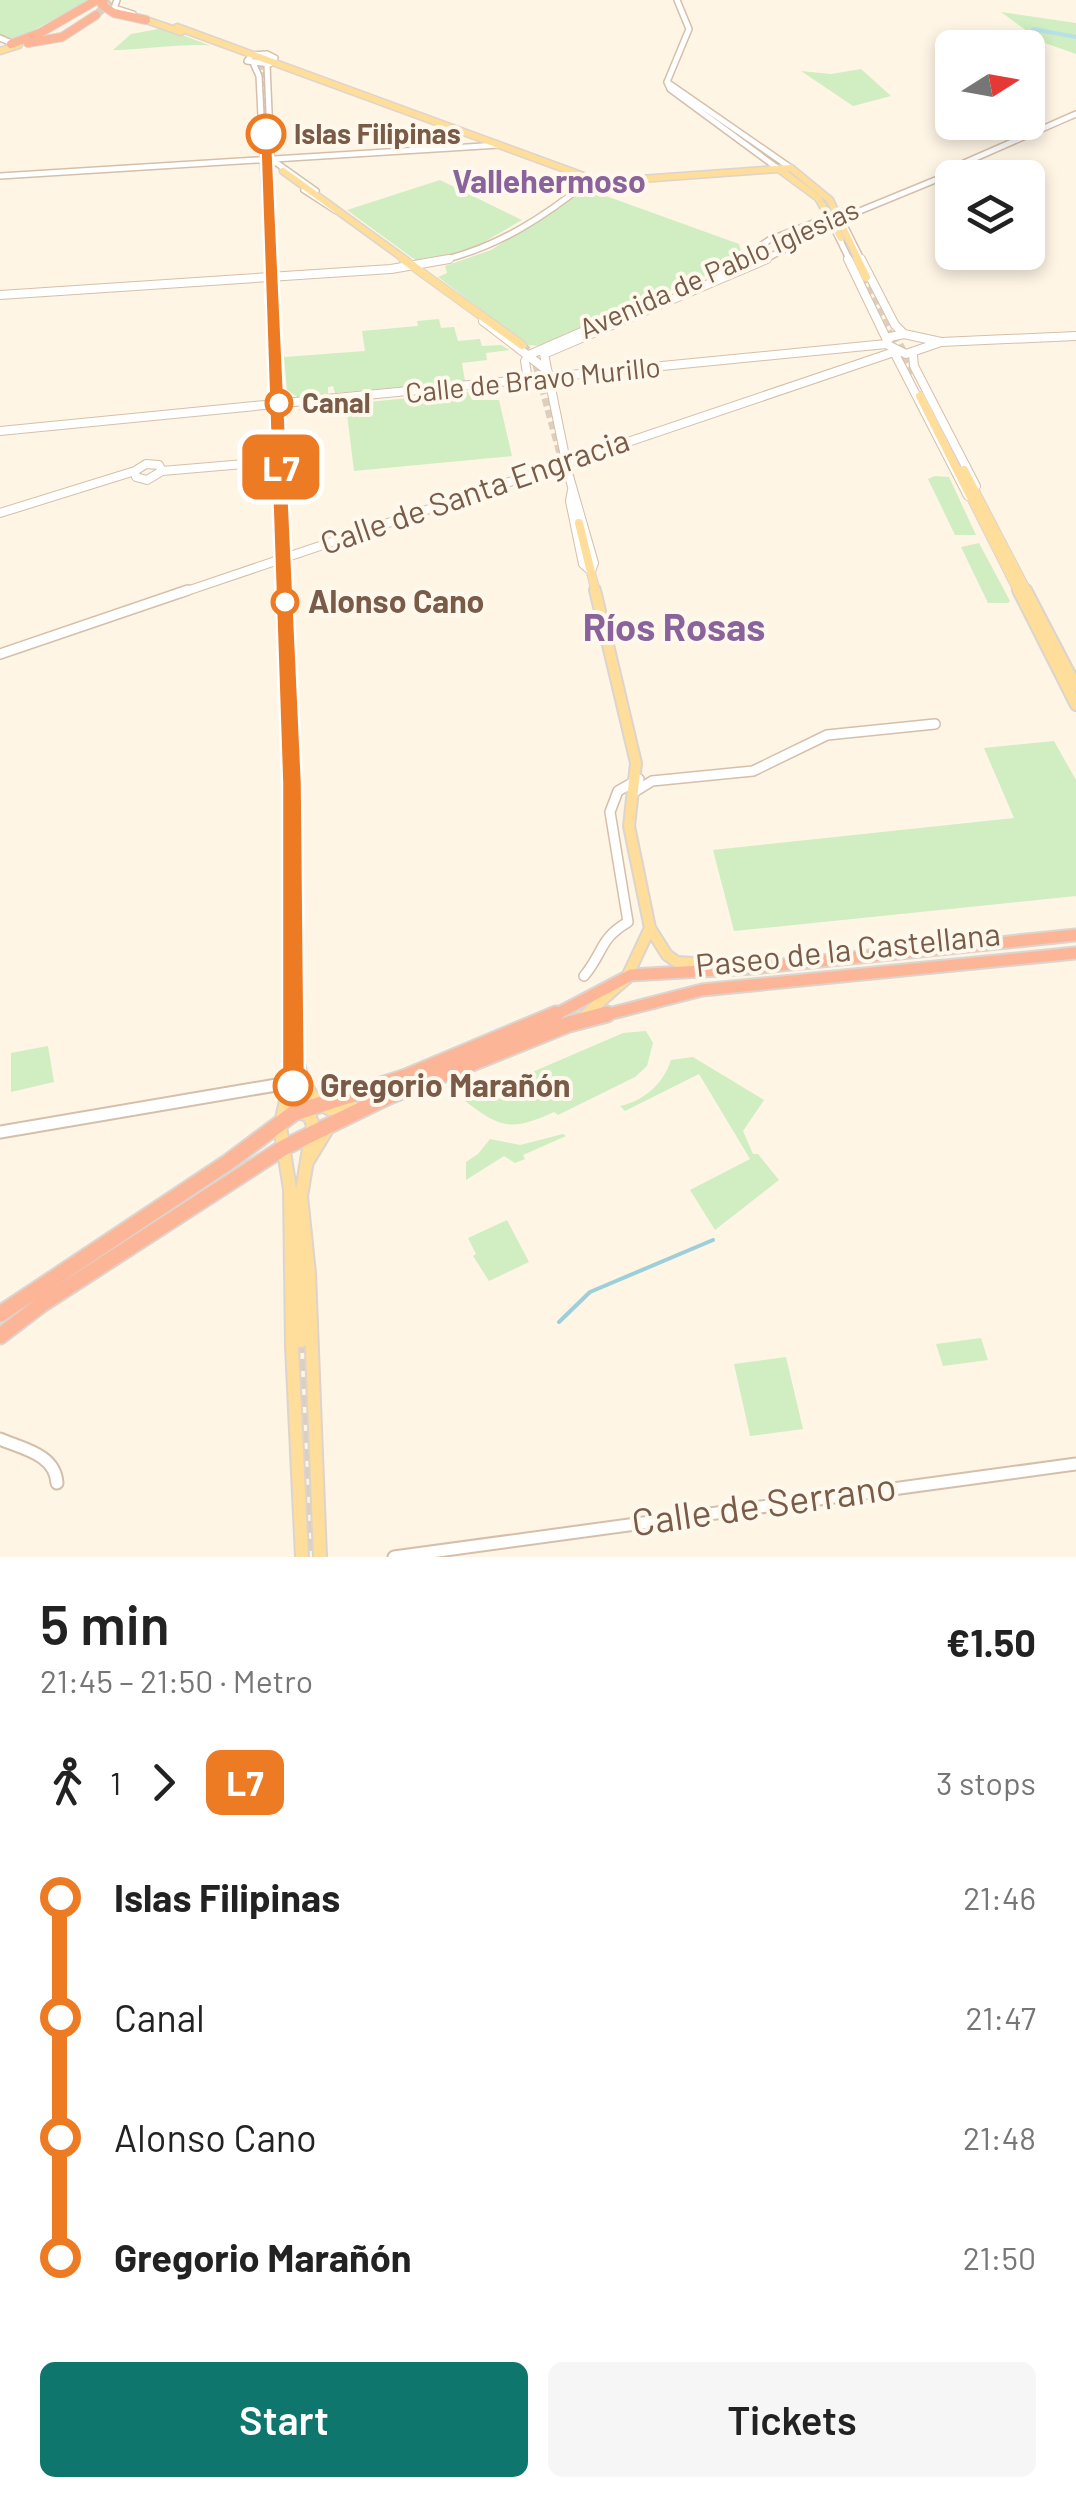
<!DOCTYPE html>
<html lang="en">
<head>
<meta charset="utf-8">
<style>
	body { margin:0; font-family:Barlow,sans-serif; background:#f6f6f6; color:#222; height:100vh; display:flex; flex-direction:column; font-size:38px; white-space:nowrap }
	* { box-sizing:border-box; margin:0 }
	p { font-size:32px; color:#767676 }
	.icon { flex:none; width:55px; height:55px; fill:none; stroke:currentColor; stroke-width:2; stroke-linecap:round; stroke-linejoin:round }
	.map { position:relative; height:1557px; overflow:hidden }
	.panel { display:flex; flex-direction:column; background:#fff; flex:1 }
	.panel>* { flex:none }
	.badge { padding:0 20px; border-radius:15px; font-size:35px; line-height:65px }
	.needle { width:65px; rotate:79deg }
	.tools { position:absolute; left:935px; top:30px; display:grid; gap:20px }
	.tools a { display:grid; place-items:center; width:110px; height:110px; border-radius:15px; background:#fff; box-shadow:0 5px 15px #0003; font-size:50px }
	.map>.badge { position:absolute; translate:-50% -50%; box-shadow:0 0 0 5px #fff }
	.legs { display:flex; align-items:center; gap:15px; height:110px; padding:0 40px; font-size:32px }
	.legs p { margin-inline-start:auto }
	.overview { display:flex; align-items:center; justify-content:space-between; height:170px; padding:0 40px }
	h1 { font-size:55px; font-weight:600; line-height:75px }
	.action { display:flex; gap:20px; margin-top:auto; padding:20px 40px }
	.action a { flex:1; height:115px; border-radius:15px; background:#0f766e; color:#fff; font-size:40px; font-weight:600; line-height:115px; text-align:center }
	.action a+a { background:#f6f6f6; color:#222 }
	ul { padding:0 40px; list-style:none }
	li { display:flex; align-items:center; gap:35px; height:120px; font-size:38px }
	li i { display:grid; place-items:center; width:15px; height:100%; margin:0 12px; background:currentColor }
	li i::after { content:''; width:25px; height:25px; margin:-12px; border:8px solid; border-radius:50%; background:#fff }
	li p { margin-inline-start:auto }
	li:first-child i { background:linear-gradient(#0000 50%,currentColor 0) }
	li:last-child i { background:linear-gradient(currentColor 50%,#0000 0) }
	.map>svg:first-child { display:block }
	.green { fill:#d1edc2 }
	.lines { fill:none; stroke-linecap:round; stroke-linejoin:round }
	.stream { stroke:#9dcfdb; stroke-width:4 }
	.canal { stroke:#b7e0e9; stroke-width:4 }
	.primary-tunnel-far2 { stroke:#ddcebe; stroke-width:6; stroke-dasharray:6 2.5; stroke-linecap:butt }
	.primary-tunnel-far1 { stroke:#ddcebe; stroke-width:8; stroke-dasharray:8 4; stroke-linecap:butt }
	.primary-tunnel { stroke:#ddcebe; stroke-width:12; stroke-dasharray:12 6; stroke-linecap:butt }
	.highway-tunnel { stroke:#ddcebe; stroke-width:8; stroke-dasharray:8 4; stroke-linecap:butt }
	.secondary-far3-casing { stroke:#d6bfaa; stroke-width:8 }
	.secondary-far2-casing { stroke:#d6bfaa; stroke-width:10 }
	.secondary-far1-casing { stroke:#d6bfaa; stroke-width:12 }
	.secondary-casing { stroke:#d6bfaa; stroke-width:15 }
	.primary-far3-casing { stroke:#dcd4cf; stroke-width:9 }
	.primary-far2-casing { stroke:#dcd4cf; stroke-width:10 }
	.primary-far1-casing { stroke:#dcd4cf; stroke-width:14 }
	.primary-casing { stroke:#dcd4cf; stroke-width:16 }
	.highway-far2-casing { stroke:#dcd4cf; stroke-width:10 }
	.highway-far1-casing { stroke:#dcd4cf; stroke-width:15 }
	.highway-casing { stroke:#dcd4cf; stroke-width:19 }
	.secondary-far3 { stroke:#fff; stroke-width:5 }
	.secondary-far2 { stroke:#fff; stroke-width:8 }
	.secondary-far1 { stroke:#fff; stroke-width:9 }
	.secondary { stroke:#fff; stroke-width:11 }
	.primary-far3 { stroke:#ffdd9a; stroke-width:6 }
	.primary-far2 { stroke:#ffdd9a; stroke-width:8 }
	.primary-far1 { stroke:#ffdd9a; stroke-width:10 }
	.primary { stroke:#ffdd9a; stroke-width:12 }
	.highway-far2 { stroke:#fcb597; stroke-width:8 }
	.highway-far1 { stroke:#fcb597; stroke-width:11 }
	.highway { stroke:#fcb597; stroke-width:15 }
	.line-1 { fill:#ed7b24; stroke:#fff; stroke-width:2.5 }
	.stop-1-dot { fill:#fff; stroke:#ed7b24; stroke-width:5 }
	.labels { text-anchor:middle; stroke-width:8; stroke-linejoin:round; paint-order:stroke }
	.far-stop-label { font-size:28px; font-weight:bold; fill:#795b48; stroke:#fff8ec; text-anchor:start }
	.far-street-label { font-size:28px; fill:#795b48; stroke:#fff8ec }
	.far-quarter-label { font-size:32px; font-weight:bold; fill:#8b639c; stroke:#fff8ec }
	.street-label { font-size:32px; fill:#795b48; stroke:#fff8ec }
	.stop-label { font-size:32px; font-weight:bold; fill:#795b48; stroke:#fff8ec; text-anchor:start }
	.quarter-label { font-size:38px; font-weight:bold; fill:#8b639c; stroke:#fff8ec }
	.near-street-label { font-size:38px; fill:#795b48; stroke:#fff8ec }
</style>
</head>
<body>
<div class="map">
<svg width="1076" height="1557" viewBox="0 0 1076 1557">
	<rect width="100%" height="100%" fill="#fef5e5"/>
	<!-- green -->
	<path class="green" d="M0 0H90L15 40 0 34Z
		M1001 12 1076 23V54L1042 42Z
		M164 28 211 46C199 42 135 50 113 50L131 34Z
		M861 69 891 96 853 106 801 71 831 74Z
		M440 180 522 220 465 253 418 262 347 210Z
		M595 192 739 244 742 255 721 269 539 346 528 345 438 277 447 273 445 266 491 250 574 197Z
		M439 319 441 328 454 327 458 341 480 339 482 346 501 345 510 350 486 353 487 360 462 363 465 381 335 393 333 386 328 387V394L297 397 287 390 284 357 365 351 362 331 418 326 417 321Z
		M469 392 472 400H499L512 456 354 471 347 414 351 410 304 415 298 409Z
		M935 476 949 477 976 535H955L928 479Z
		M979 543 1010 601 1008 603H988L961 547Z
		M1054 741 1076 780V896L734 931 713 850 1014 818 984 748Z
		M646 1031 653 1043 647 1066 635 1077 558 1115 554 1112C512 1131 501 1129 465 1101L623 1033Z
		M48 1046 54 1082 11 1092V1053Z
		M693 1057 764 1100 743 1131 753 1154H758L779 1180 715 1230 690 1190 750 1159 699 1074 625 1111 620 1106C643 1101 663 1085 671 1060Z
		M563 1134 566 1136 523 1155 525 1159 515 1163 504 1156 466 1180V1162L478 1154 490 1139 520 1145Z
		M507 1220 529 1262 489 1281 473 1256 476 1254 468 1238Z
		M981 1338 988 1360 943 1366 936 1344Z
		M786 1357 803 1429 750 1436 734 1364Z"/>
	<g class="lines">
		<!-- stream -->
		<path class="stream" d="M559 1322 590 1292 713 1240"/>
		<!-- canal -->
		<path class="canal" d="M1033 29 1076 37"/>
		<!-- primary-tunnel-far2 -->
		<path class="primary-tunnel-far2" d="M255 57C277 90 254 130 274 164"/>
		<!-- primary-tunnel-far1 -->
		<path class="primary-tunnel-far1" d="M861 277 894 343
			M894 334 916 377
			M522 345 534 356 562 459"/>
		<!-- primary-tunnel -->
		<path class="primary-tunnel" d="M301 1341 308 1557"/>
		<!-- highway-tunnel -->
		<path class="highway-tunnel" d="M96 15 112 0"/>
		<!-- secondary-far3 casing -->
		<g class="secondary-far3-casing">
			<path id="secondary-far3" d="M117 0 114 8 133 14
				M0 38 16 45
				M267 54 275 58 270 64 247 61 252 55Z
				M254 65 259 76 266 215
				M267 65 271 159 316 191
				M667 82 791 168
				M667 82 670 89 780 170
				M667 82 689 29 677 0
				M964 163 1076 114
				M0 176 499 145
				M304 190 335 210
				M843 223 862 261
				M833 226 850 261
				M439 261C497 248 546 216 591 179
				M739 261 769 240 852 208
				M762 261 845 217 950 174 967 162"/>
		</g>
		<!-- secondary-far2 casing -->
		<g class="secondary-far2-casing">
			<path id="secondary-far2" d="M848 259 887 340
				M861 259 895 325 904 334
				M720 274 742 259
				M0 295 391 269 449 259
				M483 321 544 368
				M904 334 941 342 906 354 886 344 890 337Z
				M941 342 1076 336
				M894 352 968 496
				M529 355 632 310
				M913 355 914 366 976 486
				M528 380 525 361 529 355
				M0 431 886 344
				M135 471 136 477 147 480 162 471
				M162 471 279 461
				M572 490 570 501 583 564 591 571
				M0 513 135 471 146 464 159 465 162 471
				M591 571 594 563 569 476 544 354 767 259
				M181 593 894 352"/>
		</g>
		<!-- secondary-far1 casing -->
		<g class="secondary-far1-casing">
			<path id="secondary-far1" d="M0 654 188 590
				M636 791 652 781 753 771 827 735 935 724
				M584 976C604 952 599 939 628 922L610 812 618 791 639 779"/>
		</g>
		<!-- secondary casing -->
		<g class="secondary-casing">
			<path id="secondary" d="M0 1132 288 1083
				M0 1439C23 1449 55 1454 57 1483
				M394 1557 1076 1464"/>
		</g>
		<!-- primary-far3 casing -->
		<g class="primary-far3-casing">
			<path id="primary-far3" d="M146 20 181 32
				M177 27 600 182 791 168 830 200 859 261
				M0 51 19 45
				M780 170 818 198 841 238
				M283 171 407 261
				M265 179 270 261"/>
		</g>
		<!-- primary-far2 casing -->
		<g class="primary-far2-casing">
			<path id="primary-far2" d="M269 259 283 593
				M403 259 522 345
				M857 259 866 277
				M920 396 1019 593
				M964 470 1028 593
				M579 523 596 593"/>
		</g>
		<!-- primary-far1 casing -->
		<g class="primary-far1-casing">
			<path id="primary-far1" d="M283 590 295 1017
				M595 590 636 763 629 826 650 928 667 955 677 962 727 965
				M1018 590 1076 705
				M1026 590 1076 686
				M584 1016 626 979 650 928"/>
		</g>
		<!-- primary casing -->
		<g class="primary-casing">
			<path id="primary" d="M295 1014C296 1048 293 1092 330 1109L353 1108
				M295 1062 280 1127 290 1189 292 1346 302 1557
				M301 1113 309 1115 313 1125 301 1196 309 1273 320 1557
				M307 1162 327 1129
				M295 1204 301 1341"/>
		</g>
		<!-- highway-far2 casing -->
		<g class="highway-far2-casing">
			<path id="highway-far2" d="M104 0 102 5 114 13 146 20
				M28 43 62 37 96 15
				M11 44 40 33 97 0"/>
		</g>
		<!-- highway-far1 casing -->
		<g class="highway-far1-casing">
			<path id="highway-far1" d="M551 1017 631 975 753 968 1076 935
				M597 1017 702 990 1076 953"/>
		</g>
		<!-- highway casing -->
		<g class="highway-casing">
			<path id="highway" d="M0 1314 227 1163 294 1113 406 1077 556 1014
				M0 1336 42 1304 283 1148 387 1097 569 1024 607 1014"/>
		</g>
		<!-- secondary-far3 -->
		<use href="#secondary-far3" class="secondary-far3"/>
		<!-- secondary-far2 -->
		<use href="#secondary-far2" class="secondary-far2"/>
		<!-- secondary-far1 -->
		<use href="#secondary-far1" class="secondary-far1"/>
		<!-- secondary -->
		<use href="#secondary" class="secondary"/>
		<!-- primary-far3 -->
		<use href="#primary-far3" class="primary-far3"/>
		<!-- primary-far2 -->
		<use href="#primary-far2" class="primary-far2"/>
		<!-- primary-far1 -->
		<use href="#primary-far1" class="primary-far1"/>
		<!-- primary -->
		<use href="#primary" class="primary"/>
		<!-- highway-far2 -->
		<use href="#highway-far2" class="highway-far2"/>
		<!-- highway-far1 -->
		<use href="#highway-far1" class="highway-far1"/>
		<!-- highway -->
		<use href="#highway" class="highway"/>
	</g>
	<!-- line-1 -->
	<path class="line-1" d="M266 130 272 134 302 783 305 1086 301 1093H285L282 1086V783L260 134Z"/>
	<!-- markers -->
	<g class="stop-1-dot">
		<circle cx="266" cy="134" r="18"/>
		<circle cx="279" cy="403" r="12"/>
		<circle cx="285" cy="602" r="12"/>
		<circle cx="293" cy="1086" r="18"/>
	</g>
	<g class="labels">
		<!-- far-stop labels -->
		<g class="far-stop-label">
			<text x="294" y="144">Islas Filipinas</text>
			<text x="302" y="413">Canal</text>
		</g>
		<!-- far-street labels -->
		<g class="far-street-label">
			<text transform="translate(719 269) rotate(-24)" y="10">Avenida de Pablo Iglesias</text>
			<text transform="translate(533 380) rotate(-6)" y="10">Calle de Bravo Murillo</text>
		</g>
		<!-- far-quarter labels -->
		<g class="far-quarter-label">
			<text x="549" y="193">Vallehermoso</text>
		</g>
		<!-- street labels -->
		<g class="street-label">
			<text transform="translate(475 492) rotate(-19)" y="11">Calle de Santa Engracia</text>
			<text transform="translate(848 950) rotate(-6)" y="11">Paseo de la Castellana</text>
		</g>
		<!-- stop labels -->
		<g class="stop-label">
			<text x="308" y="613">Alonso Cano</text>
			<text x="320" y="1097">Gregorio Marañón</text>
		</g>
		<!-- quarter labels -->
		<g class="quarter-label">
			<text x="674" y="641">Ríos Rosas</text>
		</g>
		<!-- near-street labels -->
		<g class="near-street-label">
			<text transform="translate(764 1505) rotate(-8)" y="13">Calle de Serrano</text>
		</g>
	</g>
</svg>
<div class="tools">
<a><svg class="needle" viewBox="-14 -14 28 28"><path d="M0-13l5 13h-10z" fill="#e53935"/><path d="M0 13l5-13h-10z" fill="#767676"/></svg></a>
<a><svg class="icon" aria-label="layers" viewBox="0 0 24 24"><path d="M12 4l9 5-9 5-9-5zM3 14l9 5 9-5"/></svg></a>
</div>
<b class="badge" style="left:281px;top:467px;background:#ed7b24;color:#fff">L7</b>
</div>
<section class="panel">
<div class="overview"><div><h1>5 min</h1><p>21:45 – 21:50 · Metro</p></div><b>€1.50</b></div>
<div class="legs"><svg class="icon" aria-label="walk" viewBox="0 0 24 24"><circle cx="13" cy="4" r="2"/><path d="M13 8l-2 6 4 7M11 14l-3 7M7 12l3-4h3l4 4"/></svg>1<svg class="icon" aria-label="forward" viewBox="0 0 24 24"><path d="M9 5l7 7-7 7"/></svg><b class="badge" style="background:#ed7b24;color:#fff">L7</b><p>3 stops</p></div>
<ul>
<li><i style="color:#ed7b24"></i><b>Islas Filipinas</b><p>21:46</p></li>
<li><i style="color:#ed7b24"></i><span>Canal</span><p>21:47</p></li>
<li><i style="color:#ed7b24"></i><span>Alonso Cano</span><p>21:48</p></li>
<li><i style="color:#ed7b24"></i><b>Gregorio Marañón</b><p>21:50</p></li>
</ul>
<div class="action"><a>Start</a><a>Tickets</a></div>
</section>
</body>
</html>
